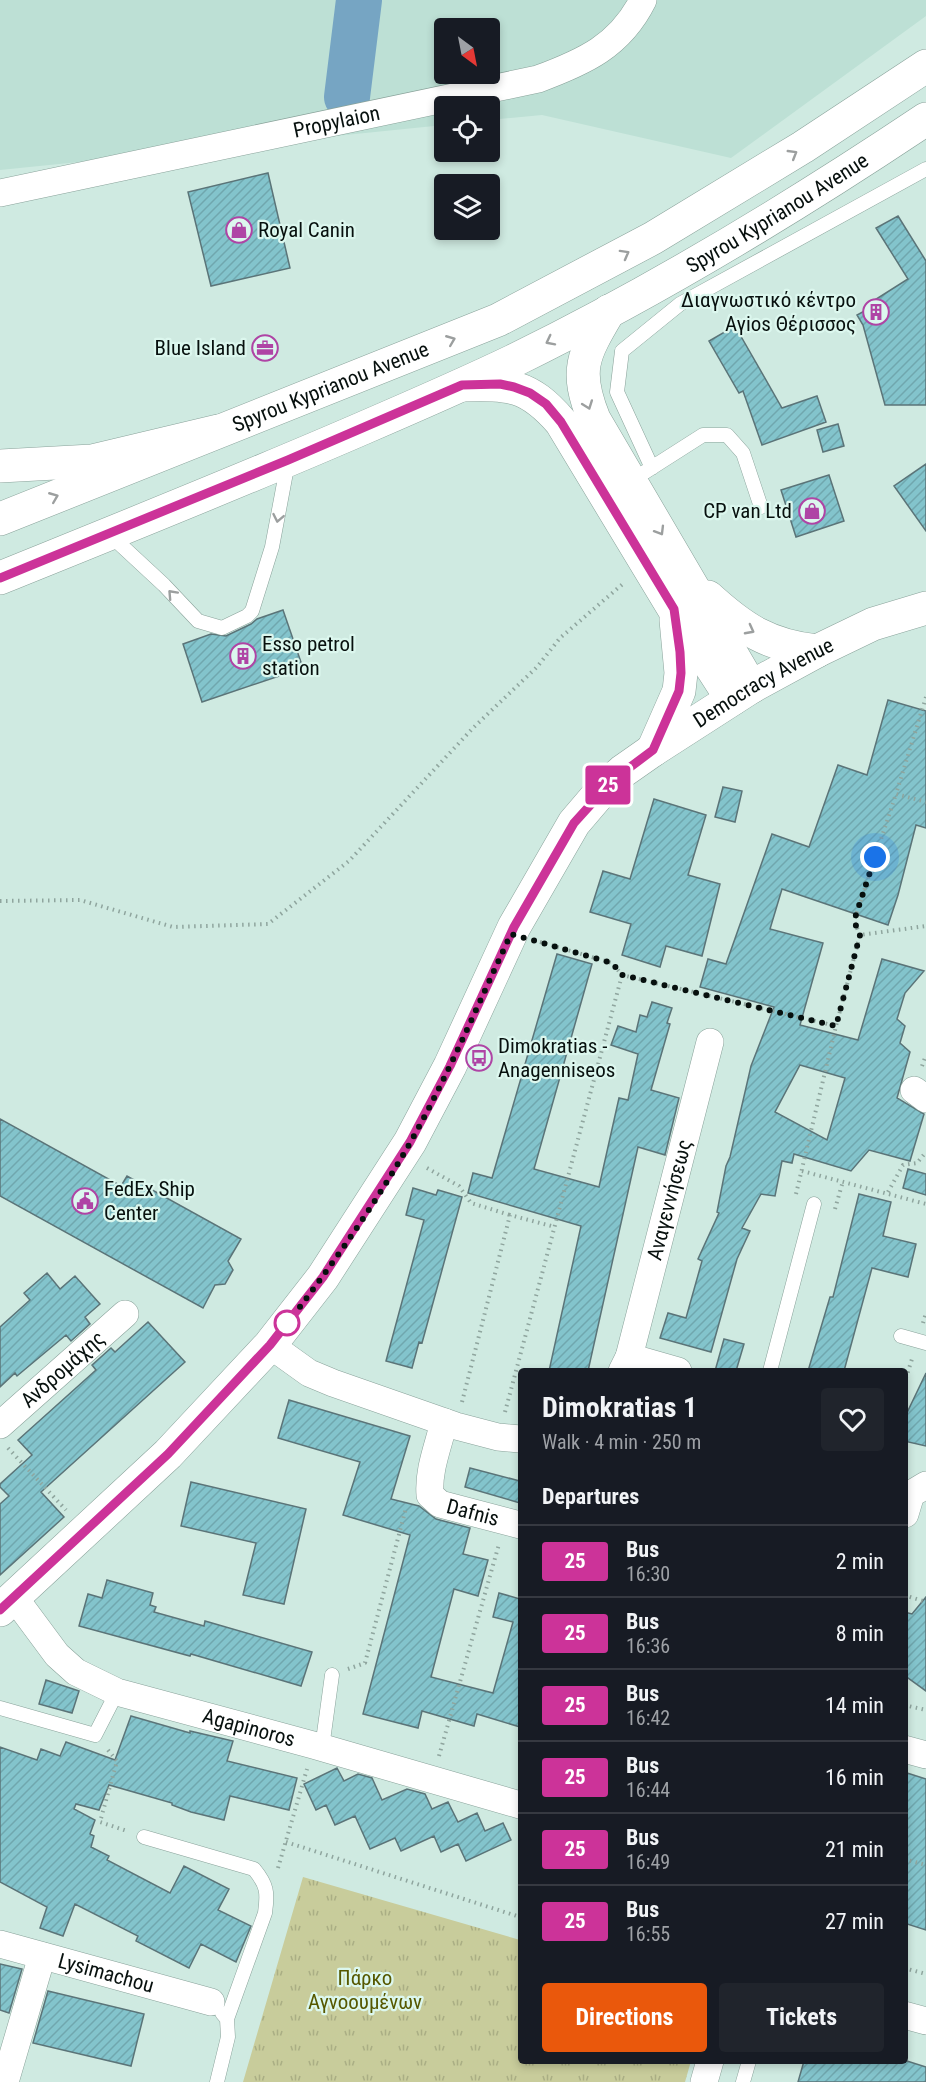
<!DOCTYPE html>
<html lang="en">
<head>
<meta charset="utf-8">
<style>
	body { margin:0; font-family:"Roboto Condensed",sans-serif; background:#20242c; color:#f1f3f6; height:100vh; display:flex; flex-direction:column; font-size:22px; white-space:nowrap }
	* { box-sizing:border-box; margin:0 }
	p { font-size:20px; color:#9ea1a6 }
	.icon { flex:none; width:33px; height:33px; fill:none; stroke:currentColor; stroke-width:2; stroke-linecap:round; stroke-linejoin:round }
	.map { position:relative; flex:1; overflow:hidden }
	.side { position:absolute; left:518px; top:1368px; width:390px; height:696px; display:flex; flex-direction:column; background:#171b24; border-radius:6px; box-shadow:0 3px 9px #0003 }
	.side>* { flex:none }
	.badge { padding:0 12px; border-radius:4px; font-size:21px; line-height:39px }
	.needle { width:39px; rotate:148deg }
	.controls { position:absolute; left:434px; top:18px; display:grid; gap:12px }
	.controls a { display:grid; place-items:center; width:66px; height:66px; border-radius:6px; background:#171b24; box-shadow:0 3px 9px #0003; font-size:30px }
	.you { position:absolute; width:30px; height:30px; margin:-15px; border:4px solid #fff; border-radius:50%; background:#1a73e8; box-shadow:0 0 0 9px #1a73e833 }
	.map>.badge { position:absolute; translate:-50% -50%; box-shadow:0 0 0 3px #fff }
	h2 { padding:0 24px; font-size:22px; line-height:54px }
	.round { display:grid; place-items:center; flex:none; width:63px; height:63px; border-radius:6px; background:#20242c }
	.summary { display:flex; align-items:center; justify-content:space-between; height:102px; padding:0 24px }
	h1 { font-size:28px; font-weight:700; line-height:45px }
	.primary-button { display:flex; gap:12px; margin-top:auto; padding:12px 24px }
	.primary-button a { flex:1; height:69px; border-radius:6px; background:#ea580c; color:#fff; font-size:24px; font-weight:700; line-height:69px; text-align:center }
	.primary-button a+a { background:#20242c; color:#f1f3f6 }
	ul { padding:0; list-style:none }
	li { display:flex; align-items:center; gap:18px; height:72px; padding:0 24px; border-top:2px solid #363941 }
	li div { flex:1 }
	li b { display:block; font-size:22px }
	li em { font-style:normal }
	li .badge { min-width:66px; font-weight:700; text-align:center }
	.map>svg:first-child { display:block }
	.built { fill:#bde0d5; fill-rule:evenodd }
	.park { fill:url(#park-tufts) }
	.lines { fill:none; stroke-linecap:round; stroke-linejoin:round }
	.river { stroke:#76a5c3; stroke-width:46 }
	.building { fill:url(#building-hatch); stroke:#5b7478; stroke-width:1.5; fill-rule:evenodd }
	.lane-casing { stroke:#89a29a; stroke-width:15 }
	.street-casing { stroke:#89a29a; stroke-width:28 }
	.secondary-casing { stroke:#89a29a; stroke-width:34 }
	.primary-casing { stroke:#89a29a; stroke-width:34 }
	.highway-casing { stroke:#89a29a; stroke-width:34 }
	.path { stroke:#8fa59e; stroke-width:4; stroke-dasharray:1.5 4.5; stroke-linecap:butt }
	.lane { stroke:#fff; stroke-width:14 }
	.street { stroke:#fff; stroke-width:27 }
	.secondary { stroke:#fff; stroke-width:33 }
	.primary { stroke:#fff; stroke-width:33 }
	.highway { stroke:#fff; stroke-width:33 }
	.oneway { stroke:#9c9f9f }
	.line-casing { stroke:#fff; stroke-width:14 }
	.line { stroke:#c39; stroke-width:9 }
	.walk { stroke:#07100e; stroke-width:6; stroke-dasharray:0 10.8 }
	.stop-dot { fill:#fff; stroke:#c39; stroke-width:3 }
	.labels { text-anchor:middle; stroke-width:4.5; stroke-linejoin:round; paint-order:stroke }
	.street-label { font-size:21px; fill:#07100e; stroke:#dcf7ee }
	.poi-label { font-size:21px; fill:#07100e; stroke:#dcf7ee; text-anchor:start }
	.park-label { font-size:21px; fill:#565800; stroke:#dcf7ee }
</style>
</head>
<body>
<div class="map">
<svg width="926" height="2082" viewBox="0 0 926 2082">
	<defs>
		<pattern id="park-tufts" width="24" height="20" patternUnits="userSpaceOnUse" patternTransform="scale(1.5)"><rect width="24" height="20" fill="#c8cc9b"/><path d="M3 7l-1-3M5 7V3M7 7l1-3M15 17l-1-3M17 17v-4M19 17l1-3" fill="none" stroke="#aaae84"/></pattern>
		<pattern id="building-hatch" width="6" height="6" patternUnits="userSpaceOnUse" patternTransform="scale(1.5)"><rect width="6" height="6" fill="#83c4cc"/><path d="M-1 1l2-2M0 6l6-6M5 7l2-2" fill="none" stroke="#70a7ae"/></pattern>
	</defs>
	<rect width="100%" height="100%" fill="#cfeae1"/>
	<!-- built -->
	<path class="built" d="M0 0H926V16L731 158 542 115 489 120V106H444V125L0 170ZM444 28H489V74H444Z"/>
	<!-- park -->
	<path class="park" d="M303 1877 520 1940V2061H691L685 2082H243Z"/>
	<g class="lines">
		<!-- river -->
		<path class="river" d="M347 97 359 0"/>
	</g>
	<!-- building -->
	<path class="building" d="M268 173 290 268 211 286 188 192Z
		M898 216 926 261V405H885L863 325 857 315 870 308V303L908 279 876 228Z
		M735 326 782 408 817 396 826 422 762 445 743 391 739 393 709 341Z
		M838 424 844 446 823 452 817 430Z
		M926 464V531L894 486Z
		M829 475 844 521 796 537 781 490Z
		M283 610 303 668 202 702 183 644 211 634 226 636 251 624 257 619Z
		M888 700 926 711V828L916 825 898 895 888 925 782 889 770 929 823 943 800 1025 858 1040 882 959 924 971 905 993 897 1019 905 1026 900 1043 910 1052 897 1098 924 1114 910 1161 869 1150 851 1171 794 1154 792 1163 782 1161 775 1196 761 1194 742 1228 750 1231 737 1259 711 1352 660 1338 668 1313 686 1318 702 1261 698 1259 719 1213 717 1212 726 1166 730 1157 751 1066 774 1007 700 987 708 959 726 964 772 834 809 847 838 765 867 775ZM800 1065 845 1078 827 1140 775 1112Z
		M723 787 742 791 735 822 715 817Z
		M654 799 706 815 688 875 720 884 702 956 666 946 660 967 622 955 631 924 590 912 603 871 630 879Z
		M557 954 592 964 534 1169 599 1187 619 1098 628 1100 638 1054 611 1045 618 1026 636 1032 640 1015 647 1017 652 1002 672 1008 667 1023 670 1024 651 1090 679 1098 665 1155 638 1147 588 1371H549L581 1226 468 1193 473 1173 492 1178Z
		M0 1119 121 1186 127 1176 241 1239 228 1261 233 1270 225 1284 215 1285 203 1308 0 1196Z
		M908 1169 926 1174V1195L903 1188Z
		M413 1188 436 1195 438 1190 462 1197 422 1343 419 1342 412 1368 386 1361 424 1220 406 1215Z
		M859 1194 891 1202 883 1236 916 1244 908 1277 872 1268 844 1371H808L830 1297H833Z
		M47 1273 60 1289 75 1276 100 1304 85 1317 90 1324 71 1341 66 1335 17 1376 15 1373 0 1387V1327L30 1300 24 1293Z
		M148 1322 185 1362 41 1492 64 1517 0 1575V1504L9 1496 0 1487V1484L32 1455 18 1440 96 1370 92 1365 111 1348 115 1352Z
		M724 1339 744 1344 736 1371H715Z
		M926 1373V1446L904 1441V1419Z
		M289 1400 410 1436 391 1499 419 1506 436 1519 470 1528 463 1554 488 1560 478 1596 454 1589 431 1677 493 1693 513 1622 493 1617 499 1593 520 1599V1727L477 1714 474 1726 422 1711 418 1728 363 1714 410 1535 343 1515 360 1462 278 1438Z
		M470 1468 520 1481V1503L465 1487Z
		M191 1482 306 1509 284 1604 243 1595 256 1543 181 1526Z
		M107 1580 153 1593 150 1605 156 1607 154 1612 204 1626 205 1621 312 1652 301 1686 191 1654 190 1656 79 1626 88 1594 102 1598Z
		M926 1597V1691L904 1675V1612L912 1614Z
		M46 1680 79 1691 72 1713 39 1704Z
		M131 1716 190 1733V1731L233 1741 227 1761 297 1778 289 1810 230 1796 224 1820 191 1812 172 1805V1803L109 1785 99 1810 76 1804 74 1809 95 1820 90 1834 94 1836 91 1847 109 1856 107 1860 170 1893 184 1866 229 1889 218 1910 251 1926 236 1962 201 1944 189 1968 136 1941 138 1936 75 1904 63 1936 40 1928 47 1907 0 1882V1747L37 1760 41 1749 60 1756 66 1742 115 1760Z
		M337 1768 344 1781 358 1774 372 1778 382 1800 407 1789 425 1794 432 1809 448 1802 458 1822 477 1813 485 1831 503 1823 511 1840 466 1861 458 1844 441 1852 434 1836 401 1851 395 1838 370 1849 355 1816 335 1825 326 1805 316 1810 304 1784Z
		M904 1772 926 1779V1930L904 1923Z
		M0 1964 22 1969 9 2013 0 2010Z
		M48 1991 144 2014 131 2066 33 2043Z
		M804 2061H907L926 2067V2082H798Z"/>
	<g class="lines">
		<!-- lane casing -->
		<g class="lane-casing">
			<path id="lane" d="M652 468 617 392 622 351 680 304 926 169
				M645 472 703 435H727L743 453 761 507
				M109 534 164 585 198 621 222 628 247 616 252 611 272 547 288 462
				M901 1336 926 1343
				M770 1371 814 1204
				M0 1708 95 1735 117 1692
				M322 1748 332 1675
				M144 1837 254 1869C267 1885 268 1892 265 1913L227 2019
				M217 2082 228 2037 227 2019 222 2013
				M743 2082 749 2061"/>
		</g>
		<!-- street casing -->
		<g class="street-casing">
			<g id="street">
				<path id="s1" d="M0 193 538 79C584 62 620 46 643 0"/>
				<path d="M914 1090 926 1099"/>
				<path d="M270 1345 309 1373 333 1383 456 1426 498 1437 520 1439"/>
				<path d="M629 1357 678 1371"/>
				<path id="s2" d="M622 1371 629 1357 710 1042"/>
				<path id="s3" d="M444 1422C438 1447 428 1470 430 1495L440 1504 520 1525"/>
				<path id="s4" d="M0 1425 125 1314"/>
				<path d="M905 1514 911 1494 926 1485"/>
				<path id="s5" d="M14 1597 57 1655 76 1672 117 1692 313 1745 520 1805"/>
				<path d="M904 1749 926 1755"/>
				<path id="s6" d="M0 1944 211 2002"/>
				<path d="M904 2015 926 2021"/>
				<path d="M5 2082 42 1956"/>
				<path d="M704 2082 710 2061"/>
			</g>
		</g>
		<!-- secondary casing -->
		<g class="secondary-casing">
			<g id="secondary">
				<path d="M609 311C583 355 574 370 594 419L751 687"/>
				<path d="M462 385C510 384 528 384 561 422L674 609 732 699"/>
				<path d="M708 597C743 629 769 646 817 651"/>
				<path d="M653 750 679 691 681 673 676 620"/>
				<path id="s7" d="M0 1610 168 1454 270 1345 323 1277 410 1142 450 1066 514 927 574 823 603 789 623 771 653 750 751 687 817 651 873 624 926 608"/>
			</g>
		</g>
		<!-- primary casing -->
		<g class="primary-casing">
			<g id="primary">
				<path id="s8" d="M0 519 498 320 653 238 803 147 926 66"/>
				<path id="s9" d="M0 578C121 529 241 481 361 429 412 407 463 385 513 361 656 291 793 208 926 119"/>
			</g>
		</g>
		<!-- highway casing -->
		<g class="highway-casing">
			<path id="highway" d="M0 466 92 461 218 431"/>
		</g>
		<!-- path -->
		<path class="path" d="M926 697 896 794 926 802
			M0 901 80 900 173 927 268 924 349 861 473 728 537 667 560 638 625 582
			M860 935 854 921 896 794
			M540 942 612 963 622 975 836 1026
			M922 1066 926 1055
			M427 1168 459 1186 471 1203 510 1215
			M802 1171 926 1204
			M888 1192 903 1165 917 1163 926 1152
			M796 1194 836 1026 860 935 926 926
			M835 1209 843 1181
			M923 1323 926 1313
			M904 1384 912 1359
			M462 1402 510 1215 555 1227
			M505 1412 622 975
			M8 1448 66 1510
			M904 1595 926 1602
			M348 1669 365 1663 406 1508
			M904 1705 926 1710
			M108 1750 117 1761 100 1822 127 1831
			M439 1756 499 1544
			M286 1842 520 1917
			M904 1859 926 1865
			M278 1868 307 1769
			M904 1968 926 1974"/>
		<!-- lane -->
		<use href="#lane" class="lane"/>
		<!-- street -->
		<use href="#street" class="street"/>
		<!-- secondary -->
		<use href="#secondary" class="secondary"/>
		<!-- primary -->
		<use href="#primary" class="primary"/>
		<!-- highway -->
		<use href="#highway" class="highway"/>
	</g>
	<!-- one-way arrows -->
	<defs><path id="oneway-chevron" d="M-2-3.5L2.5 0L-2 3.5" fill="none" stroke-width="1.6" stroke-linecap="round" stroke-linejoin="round" transform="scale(1.5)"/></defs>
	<g class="oneway">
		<use href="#oneway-chevron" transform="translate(793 154) rotate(-31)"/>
		<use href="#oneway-chevron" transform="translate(625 254) rotate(-29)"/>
		<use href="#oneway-chevron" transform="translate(451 340) rotate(-22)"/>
		<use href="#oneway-chevron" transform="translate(550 341) rotate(153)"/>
		<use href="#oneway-chevron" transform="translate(588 405) rotate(70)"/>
		<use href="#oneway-chevron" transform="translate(54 497) rotate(-22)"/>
		<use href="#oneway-chevron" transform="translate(278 518) rotate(101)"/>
		<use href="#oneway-chevron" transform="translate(660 531) rotate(59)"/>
		<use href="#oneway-chevron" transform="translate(172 594) rotate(-133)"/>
		<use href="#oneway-chevron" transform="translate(750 630) rotate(28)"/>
	</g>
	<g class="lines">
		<!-- line casing -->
		<g class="line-casing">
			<path id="line" d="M0 578 288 460 462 385 500 384 514 387 530 393 546 404 561 422 674 609 680 652 681 673 679 691 653 750 613 780 574 823 514 927 450 1066 410 1142 323 1277 270 1345 168 1454 0 1610"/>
		</g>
		<!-- line -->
		<use href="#line" class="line"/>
		<!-- walk -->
		<path class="walk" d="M287 1323 284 1328C329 1269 373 1208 410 1143 448 1076 478 1004 511 934L612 963 622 975 836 1026 860 935 854 921 875 857"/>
	</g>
	<!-- icons -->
	<defs>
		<g id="shop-ring" transform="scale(1.35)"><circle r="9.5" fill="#dcf7ee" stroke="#af44a5" stroke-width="1.5"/><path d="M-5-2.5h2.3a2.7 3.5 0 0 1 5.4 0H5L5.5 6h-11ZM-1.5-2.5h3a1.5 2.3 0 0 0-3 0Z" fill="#af44a5"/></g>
		<g id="building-ring" transform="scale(1.35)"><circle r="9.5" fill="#dcf7ee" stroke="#af44a5" stroke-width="1.5"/><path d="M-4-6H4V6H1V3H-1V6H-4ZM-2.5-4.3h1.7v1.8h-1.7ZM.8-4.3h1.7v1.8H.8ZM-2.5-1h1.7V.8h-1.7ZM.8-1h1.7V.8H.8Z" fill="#af44a5"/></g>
		<g id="office-ring" transform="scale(1.35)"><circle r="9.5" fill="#dcf7ee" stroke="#af44a5" stroke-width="1.5"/><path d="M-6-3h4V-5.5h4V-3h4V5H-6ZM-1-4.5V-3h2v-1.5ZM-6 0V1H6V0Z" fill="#af44a5"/></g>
		<g id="bus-ring" transform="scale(1.35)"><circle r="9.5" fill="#dcf7ee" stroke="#af44a5" stroke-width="1.5"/><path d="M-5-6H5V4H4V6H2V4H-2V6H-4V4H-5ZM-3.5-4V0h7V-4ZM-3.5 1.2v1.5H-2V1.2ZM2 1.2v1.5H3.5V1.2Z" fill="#af44a5"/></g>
		<g id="civic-ring" transform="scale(1.35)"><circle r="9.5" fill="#dcf7ee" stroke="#af44a5" stroke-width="1.5"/><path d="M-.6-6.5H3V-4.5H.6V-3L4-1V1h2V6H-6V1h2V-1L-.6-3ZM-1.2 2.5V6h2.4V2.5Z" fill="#af44a5"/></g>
	</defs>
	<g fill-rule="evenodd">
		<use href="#shop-ring" x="239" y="230"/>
		<use href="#building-ring" x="876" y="312"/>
		<use href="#office-ring" x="265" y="348"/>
		<use href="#shop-ring" x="812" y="511"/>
		<use href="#building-ring" x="243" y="656"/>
		<use href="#bus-ring" x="479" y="1058"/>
		<use href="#civic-ring" x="85" y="1201"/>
	</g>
	<!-- markers -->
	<circle class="stop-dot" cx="287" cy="1323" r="12"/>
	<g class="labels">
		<!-- street labels -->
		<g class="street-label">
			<text dy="7" stroke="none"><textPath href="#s1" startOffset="344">Propylaion</textPath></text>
			<text dy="7" stroke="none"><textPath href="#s9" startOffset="860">Spyrou Kyprianou Avenue</textPath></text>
			<text dy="7" stroke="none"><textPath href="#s8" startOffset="356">Spyrou Kyprianou Avenue</textPath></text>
			<text dy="7" stroke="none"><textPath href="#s7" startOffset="1222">Democracy Avenue</textPath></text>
			<text dy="7" stroke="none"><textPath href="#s2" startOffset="178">Αναγεννήσεως</textPath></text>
			<text dy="7" stroke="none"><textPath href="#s4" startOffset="84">Ανδρομάχης</textPath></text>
			<text dy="7" stroke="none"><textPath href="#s3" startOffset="122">Dafnis</textPath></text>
			<text dy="7" stroke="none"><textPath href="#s5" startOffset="280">Agapinoros</textPath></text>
			<text dy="7" stroke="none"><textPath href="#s6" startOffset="110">Lysimachou</textPath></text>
		</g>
		<!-- poi labels -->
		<g class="poi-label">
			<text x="258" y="237">Royal Canin</text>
			<text x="856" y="307" text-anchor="end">Διαγνωστικό κέντρο<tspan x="856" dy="24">Αγios Θέρισσος</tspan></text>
			<text x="246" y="355" text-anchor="end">Blue Island</text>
			<text x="792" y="518" text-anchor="end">CP van Ltd</text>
			<text x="262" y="651">Esso petrol<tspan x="262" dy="24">station</tspan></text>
			<text x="498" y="1053">Dimokratias -<tspan x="498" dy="24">Anagenniseos</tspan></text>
			<text x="104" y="1196">FedEx Ship<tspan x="104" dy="24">Center</tspan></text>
		</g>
		<!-- park labels -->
		<g class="park-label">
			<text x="365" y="1985">Πάρκο<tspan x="365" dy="24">Αγνοουμένων</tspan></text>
		</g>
	</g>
</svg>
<div class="controls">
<a><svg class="needle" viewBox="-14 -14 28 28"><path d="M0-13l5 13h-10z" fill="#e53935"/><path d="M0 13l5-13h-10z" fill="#9ea1a6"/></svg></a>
<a><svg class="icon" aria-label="locate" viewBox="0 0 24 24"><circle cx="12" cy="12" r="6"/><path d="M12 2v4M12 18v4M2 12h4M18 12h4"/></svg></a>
<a><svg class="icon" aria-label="layers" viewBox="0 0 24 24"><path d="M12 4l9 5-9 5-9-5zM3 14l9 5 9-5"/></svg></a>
</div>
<div class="you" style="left:875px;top:857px"></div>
<b class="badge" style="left:608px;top:785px;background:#c39;color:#fff">25</b>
<section class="side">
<div class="summary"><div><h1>Dimokratias 1</h1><p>Walk · 4 min · 250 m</p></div><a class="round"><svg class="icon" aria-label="heart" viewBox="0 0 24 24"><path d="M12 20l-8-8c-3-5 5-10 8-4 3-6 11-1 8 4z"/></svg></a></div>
<h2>Departures</h2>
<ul>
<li><span class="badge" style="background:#c39;color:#fff">25</span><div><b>Bus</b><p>16:30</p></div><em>2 min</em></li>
<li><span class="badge" style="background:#c39;color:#fff">25</span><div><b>Bus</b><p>16:36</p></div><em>8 min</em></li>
<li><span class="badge" style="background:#c39;color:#fff">25</span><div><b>Bus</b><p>16:42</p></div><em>14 min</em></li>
<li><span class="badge" style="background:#c39;color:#fff">25</span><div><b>Bus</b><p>16:44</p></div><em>16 min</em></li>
<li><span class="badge" style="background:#c39;color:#fff">25</span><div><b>Bus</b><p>16:49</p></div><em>21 min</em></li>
<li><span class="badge" style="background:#c39;color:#fff">25</span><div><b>Bus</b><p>16:55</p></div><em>27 min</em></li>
</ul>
<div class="primary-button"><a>Directions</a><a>Tickets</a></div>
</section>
</div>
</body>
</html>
